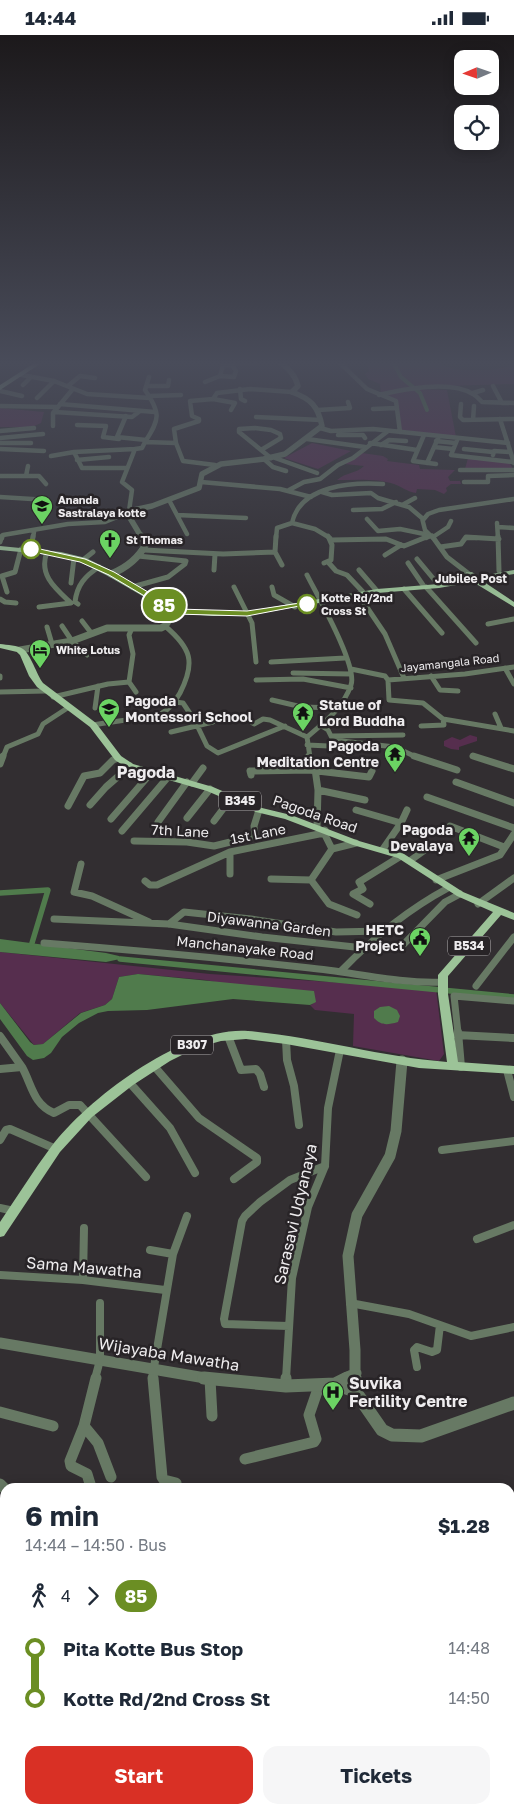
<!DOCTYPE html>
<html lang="en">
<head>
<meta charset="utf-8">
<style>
	body { margin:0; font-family:"Golos Text",sans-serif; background:#f6f6f7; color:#1f2937; height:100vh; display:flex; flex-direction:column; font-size:19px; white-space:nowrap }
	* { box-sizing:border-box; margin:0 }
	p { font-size:16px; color:#747a83 }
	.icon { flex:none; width:28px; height:28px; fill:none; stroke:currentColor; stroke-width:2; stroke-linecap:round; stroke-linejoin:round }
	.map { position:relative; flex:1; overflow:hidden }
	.drawer { position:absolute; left:0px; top:1448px; width:515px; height:331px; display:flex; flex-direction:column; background:#fff; border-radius:15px 15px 0 0; box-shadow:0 2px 12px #0003 }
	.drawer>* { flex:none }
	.badge { padding:0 10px; border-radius:16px; font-size:18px; line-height:32px }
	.needle { width:32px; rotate:268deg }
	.tools { position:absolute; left:454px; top:15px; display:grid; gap:10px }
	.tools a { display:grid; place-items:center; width:45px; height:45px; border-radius:10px; background:#fff; box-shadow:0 2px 12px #0003; font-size:25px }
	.map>.badge { position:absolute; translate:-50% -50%; box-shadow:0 0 0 2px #fff }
	.legs { display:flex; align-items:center; gap:8px; height:55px; padding:0 25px; font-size:16px }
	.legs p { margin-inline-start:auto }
	.headline { display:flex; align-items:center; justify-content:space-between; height:85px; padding:0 25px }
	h1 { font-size:28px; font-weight:700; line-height:38px }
	.action { display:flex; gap:10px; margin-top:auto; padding:10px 25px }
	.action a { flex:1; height:58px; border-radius:15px; background:#d93025; color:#fff; font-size:20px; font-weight:700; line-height:58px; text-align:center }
	.action a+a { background:#f6f6f7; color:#1f2937 }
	ul { padding:0 25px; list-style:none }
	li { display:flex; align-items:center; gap:18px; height:50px; font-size:19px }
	li i { display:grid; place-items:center; width:8px; height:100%; margin:0 6px; background:currentColor }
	li i::after { content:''; width:12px; height:12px; margin:-6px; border:4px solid; border-radius:50%; background:#fff }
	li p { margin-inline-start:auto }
	li:first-child i { background:linear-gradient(#0000 50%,currentColor 0) }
	li:last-child i { background:linear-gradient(currentColor 50%,#0000 0) }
	.status { display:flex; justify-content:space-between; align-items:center; height:35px; padding:0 25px; background:#fff; direction:ltr }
	.status svg { height:14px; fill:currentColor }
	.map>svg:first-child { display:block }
	.green { fill:#562e4e }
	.water { fill:#507b4c }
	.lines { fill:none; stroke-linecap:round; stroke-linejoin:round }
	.canal-far2 { stroke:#507b4c; stroke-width:4 }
	.canal-far1 { stroke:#507b4c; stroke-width:5.5 }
	.canal { stroke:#507b4c; stroke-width:9 }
	.minor-far4 { stroke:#677964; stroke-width:4.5 }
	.minor-far3 { stroke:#677964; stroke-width:5 }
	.minor-far2 { stroke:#677964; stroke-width:7 }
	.minor-far1 { stroke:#677964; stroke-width:8 }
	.minor { stroke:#677964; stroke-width:11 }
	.tertiary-far3 { stroke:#677964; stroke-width:5.5 }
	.tertiary-far2 { stroke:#677964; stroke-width:7 }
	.tertiary-far1 { stroke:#677964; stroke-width:11 }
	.tertiary { stroke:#677964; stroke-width:13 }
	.secondary { fill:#85a382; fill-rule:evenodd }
	.primary { fill:#9cc398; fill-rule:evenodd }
	.line-1 { fill:#6b8e23; stroke:#fff }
	.stop-1-dot { fill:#fff; stroke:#6b8e23; stroke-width:2.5 }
	.labels { text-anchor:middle; stroke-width:5; stroke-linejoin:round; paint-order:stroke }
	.far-poi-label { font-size:11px; font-weight:bold; fill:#eeecee; stroke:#282427; text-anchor:start }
	.far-stop-label { font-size:11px; font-weight:bold; fill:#eeecee; stroke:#282427; text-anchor:start }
	.far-street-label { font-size:11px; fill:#eeecee; stroke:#282427 }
	.far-neighbourhood-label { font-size:12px; font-weight:bold; fill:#eeecee; stroke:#282427 }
	.shield { fill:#282427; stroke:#b3b0b2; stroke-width:1 }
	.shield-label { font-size:12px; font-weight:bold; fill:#eeecee }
	.poi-label { font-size:14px; font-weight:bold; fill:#eeecee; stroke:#282427; text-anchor:end }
	.street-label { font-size:14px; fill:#eeecee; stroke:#282427 }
	.quarter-label { font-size:16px; font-weight:bold; fill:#eeecee; stroke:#282427 }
	.near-street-label { font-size:16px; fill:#eeecee; stroke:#282427 }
	.near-poi-label { font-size:16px; font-weight:bold; fill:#eeecee; stroke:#282427; text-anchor:start }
</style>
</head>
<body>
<div class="status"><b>14:44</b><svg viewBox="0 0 49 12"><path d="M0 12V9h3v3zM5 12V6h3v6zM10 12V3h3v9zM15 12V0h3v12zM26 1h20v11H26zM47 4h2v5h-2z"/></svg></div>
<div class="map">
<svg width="514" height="1778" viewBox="0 0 514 1778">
	<rect width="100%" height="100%" fill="#322e31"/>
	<!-- green -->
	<path class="green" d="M366 327H434L454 334 466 335H488L514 331V349L413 352 381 359 380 349 368 344 365 339 369 336Z
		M417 354 447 355 456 402 399 396 397 367 383 360Z
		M0 373 44 377 41 388 32 392H0Z
		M312 408 351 416 318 434 284 423Z
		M362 418 383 421 388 424 387 426 419 430 420 434 455 435 448 442 450 446H460L461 449H451L446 453 447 456 444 459 435 455 417 454 416 458C405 456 403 452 394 449 376 443 356 445 337 445 346 437 356 439 364 431L345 429Z
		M468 423 509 427 513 434H465Z
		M470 700 477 702V706L459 712V715L451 714 444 711V706L452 702 460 705Z
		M0 917 210 939 436 954 444 1019 439 1026 353 1011 354 979 315 975 310 970 313 969 206 945 138 939 119 942 112 964 105 970 80 978 43 1009 34 1010 0 968Z
		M368 1774H467L468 1778H368Z"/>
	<!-- water -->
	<path class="water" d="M0 904 106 918 119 921 120 924 106 927 0 917Z
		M138 939 314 956 316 967 310 970 233 964 147 975 108 976 98 978 79 988 62 1002 51 1018 44 1023 33 1025 27 1021 0 984V968L30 1007 34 1010 43 1009 81 978 105 970 112 964 119 942Z
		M389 971 397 975 400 981 398 987C387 990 382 991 374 983V976L380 972Z"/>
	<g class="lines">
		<!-- canal-far2 -->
		<path class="canal-far2" d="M393 327 401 342 420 358 427 375"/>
		<!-- canal-far1 -->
		<path class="canal-far1" d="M0 858 48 855 32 908
			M120 924 514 962"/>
		<!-- canal -->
		<path class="canal" d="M510 1648 514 1647
			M0 1738 5 1737"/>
		<!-- minor-far4 -->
		<path class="minor-far4" d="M228 327H257
			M339 327 367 354 396 366 400 397
			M223 330H232L236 336 234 342 220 341Z
			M22 340 54 346 87 359 150 363
			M205 347 220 341
			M23 350 31 342
			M68 351 80 341 95 343
			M147 351H168L169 345
			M493 351 502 368
			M240 354 241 364 245 366
			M0 356 22 361
			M473 358 483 355
			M379 360C404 354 451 345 473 359 477 361 479 364 482 367L514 368
			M149 361 181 360
			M37 363 54 346
			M213 364 235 368 231 375
			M60 369 155 377
			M461 369 460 382 463 385 514 384
			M0 371 57 372
			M373 374 396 373
			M318 375 350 373 348 367
			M55 377 132 382 140 376
			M126 381 117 402 146 405
			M256 382 321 385
			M500 384 514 428
			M473 385 474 371
			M77 390 106 391 103 402 119 404
			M53 391V378L72 355
			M255 393 271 395 280 399 281 403 261 415 239 397V394Z
			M320 393 331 396 373 394 508 408
			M0 396 34 393
			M338 400H363L365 403
			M424 400 413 426 436 429
			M0 403 43 399
			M458 403 451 420 513 427
			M307 404 365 412
			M436 406 455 408
			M145 407C160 384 161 378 145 355L149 342
			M0 408H31
			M370 408 417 415
			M381 410 389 405 406 406
			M434 412 453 414
			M0 414 44 416
			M464 414 493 417
			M261 415 271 423
			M493 420 494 416 509 417
			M51 421 74 417
			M275 423 317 438
			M264 424 273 432 286 436
			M77 425 109 422
			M427 428 439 401
			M215 430 183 426 176 408 174 394 199 386V384L192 381 190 366 213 364 217 358 250 354 292 357
			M127 433H82L74 417 135 414
			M460 435H514
			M0 441H39L46 449
			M26 441 28 431
			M201 447 280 454 311 462
			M464 447H488V441L514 440
			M289 455 304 447 320 444 338 430 353 423 388 396
			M322 457 332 460 371 458 378 463 409 472 422 483 425 495 433 503
			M0 462 48 465
			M169 465 187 499
			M404 469 415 463
			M353 475 382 474 396 467
			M129 476 132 455 122 447 135 414 142 413 145 407 176 408
			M177 480 246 483
			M367 484 378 496 400 494 429 500
			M423 485 428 479 439 475 514 464
			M497 488 498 503
			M498 492 514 493
			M433 502 448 492 451 486
			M2 503 3 500 68 489 105 487 127 478
			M33 503 34 497
			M276 503 277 493 292 488
			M330 503 315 494 292 488C300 450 353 447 383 449
			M426 503 430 501
			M466 503H477"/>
		<!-- minor-far3 -->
		<path class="minor-far3" d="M276 501 275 517 282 530
			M432 501 447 522 469 539
			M498 501 499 536
			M331 505 386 504 404 511 429 501
			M0 507 2 501
			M440 512 461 509 466 502 499 504
			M31 515 33 501
			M144 515 223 519 275 517
			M385 520 401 510
			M417 524 437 548
			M83 525 93 517
			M328 527 336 536 347 540 364 558
			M324 528 331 525 332 510 328 501
			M408 528 423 550
			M214 535 215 519
			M359 535 377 556
			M307 540C317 560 358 631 351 650 343 673 325 687 307 702L310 722
			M71 548 74 523
			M132 552 168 542 185 529 186 526 138 521
			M234 552 252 588 256 627
			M272 552 274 560 295 572
			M426 552 476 608
			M404 554 442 598
			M7 557 2 541 15 537 21 514
			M358 559 385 599 404 643
			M0 564 5 567 16 568
			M78 569 75 567C77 550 85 541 99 532
			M39 572 71 568C56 554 38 540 47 517
			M82 586 92 599
			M488 589 514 584
			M62 591 72 606 87 620
			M47 592 52 609
			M271 627 345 623
			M505 633 514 649
			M351 634 385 641 388 645 389 665 423 668 443 684 514 696
			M293 638 351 639
			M0 641V643
			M431 641 440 655 458 656
			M256 645 303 644 351 653
			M388 645 465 639 514 632
			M129 647 136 657
			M0 657 46 656
			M53 662 108 649 129 647 133 619 129 600 132 593
			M272 665 302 672 339 673
			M175 667 183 668 195 686 207 711 218 718 285 691
			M95 673 98 651
			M495 679 501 693
			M243 682 254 689 263 684 270 685 307 702
			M93 690C113 686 144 684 162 678 170 674 176 665 180 658 196 627 191 613 165 591
			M421 691 444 690 443 684
			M171 697 213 687
			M332 701 403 700
			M333 705 395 712 416 722
			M307 710 329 711 333 705 328 695 320 690
			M473 721 477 722
			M3 722 7 712 38 699 43 689 69 672"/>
		<!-- minor-far2 -->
		<path class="minor-far2" d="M309 721 315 734 318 755 317 792
			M414 721 457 735
			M473 721 514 734
			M0 729 3 721
			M251 740 250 736 309 735 369 742 372 736
			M456 747 514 768
			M192 748 203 733
			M318 755 365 765
			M427 762 514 793
			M90 770 106 752 130 731
			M68 771 84 741 100 738 113 725 118 723
			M356 775 401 788
			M187 783 210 754
			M111 784 151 738
			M214 786 232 762
			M158 787 187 747
			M450 791 504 812
			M325 795 324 798 332 814 311 845 329 869 357 880
			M122 796 168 742
			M134 806 187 807 214 811 255 801 254 791 259 775
			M332 814 356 808
			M383 814 401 788 407 775
			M230 817V839
			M411 825 429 812
			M81 829 74 857 92 861 149 887
			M271 844 311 845
			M436 845 500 820 514 799
			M145 846 150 850H157L230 817 324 798
			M370 869 353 859 363 854 359 847 401 821
			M478 869 514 843
			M54 884 169 889 262 902 364 913H400L445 867 460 859
			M169 889 184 877 251 884 336 897 383 896
			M44 908C133 915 221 923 310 933 352 937 400 949 442 947
			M341 936C373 903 407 875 448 853
			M476 951 514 902
			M458 998 454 961 514 966"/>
		<!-- minor-far1 -->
		<path class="minor-far1" d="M458 997 461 1032
			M457 1000 513 1003
			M0 1001 22 1032
			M228 1001 241 1035 256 1034 260 1039 264 1052
			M286 1005 287 1025 294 1051 299 1090
			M154 1031 199 1083 257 1123V1127L234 1144
			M0 1034 22 1032C32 1050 33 1069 54 1078L69 1070H80L146 1142
			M507 1035 514 1062
			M129 1047 170 1093 195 1138
			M0 1105 6 1095 10 1094 56 1114
			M442 1115 514 1106
			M0 1173 14 1176
			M477 1204 514 1190
			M150 1215 173 1219
			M0 1240 83 1245 165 1255
			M83 1245 84 1193
			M350 1268 409 1279 471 1301 514 1292
			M289 1291 225 1289 224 1284 242 1186 245 1181 260 1167 290 1145 325 1131
			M417 1332 414 1315 417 1312 432 1317 437 1315 440 1290
			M95 1344 100 1325V1268
			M152 1344 173 1219 187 1181
			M286 1344 292 1243 308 1172 325 1131 328 1073 340 1015"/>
		<!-- minor -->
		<path class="minor" d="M153 1343 162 1442 164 1445 176 1448
			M210 1344 212 1381
			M286 1351V1343
			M0 1377 53 1391
			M84 1391 98 1408 111 1442
			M245 1424 314 1407 316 1404 309 1380 319 1351
			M0 1449 5 1454
			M91 1452 87 1439 71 1431 70 1426 84 1391 96 1343
			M510 1493 514 1492
			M0 1634 5 1632
			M0 1701 5 1700
			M0 1755 5 1753
			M69 1774V1778
			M124 1774 125 1778
			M164 1774V1778
			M246 1774V1778"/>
		<!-- tertiary-far3 -->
		<path class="tertiary-far3" d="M280 327C289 334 295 340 298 351L292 357
			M142 503 127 478 129 476 152 471 199 453 202 439 221 429 264 424 285 419 322 391C318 371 311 364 292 357"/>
		<!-- tertiary-far2 -->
		<path class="tertiary-far2" d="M111 539C126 533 138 524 146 509L141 501
			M20 615 72 606 107 593H161L165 591 175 576"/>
		<!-- tertiary-far1 -->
		<path class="tertiary-far1" d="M0 1308 211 1344
			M344 1344 356 1338
			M355 1344V1315L348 1221 357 1180 390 1121 396 1096 402 1026"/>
		<!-- tertiary -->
		<path class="tertiary" d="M204 1343 286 1351 335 1349 355 1356 382 1395 392 1400 421 1401 514 1368
			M355 1343V1356
			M335 1349 347 1343"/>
		<!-- secondary -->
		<path class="secondary" d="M466 537H472L478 541 474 543 466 541Z"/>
		<!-- primary -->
		<path class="primary" d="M36 327H43L0 355V350Z
			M0 511 61 517 86 523 114 537 177 574 214 577 250 576 377 554 439 549 468 543V540L476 542 514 535V539L481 545 514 567V572L473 547 439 553 377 558 250 580 214 581 172 578 108 541 80 527 61 521 0 515Z
			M0 609C7 610 18 610 23 614 30 618 37 640 43 648L96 688 121 721 133 729 213 752 262 773 291 780 359 806 404 819 463 857 514 878V885L501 880 448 941V959L458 1027 514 1031V1039L419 1033 286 1009 246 1004 221 1006 196 1013 170 1026 133 1050 92 1082 60 1117 4 1201 0 1202V1187C17 1162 33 1136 51 1112 89 1062 184 991 248 996 315 1002 380 1022 447 1027L438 959V940L493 877 457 861 398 823 353 810 285 784 256 777 207 756 127 733 115 725 90 692 37 652 29 641 20 620 17 617 0 613Z"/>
	</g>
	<!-- sky -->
	<linearGradient id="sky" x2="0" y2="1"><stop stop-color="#1c191b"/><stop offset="0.57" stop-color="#494c5a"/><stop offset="1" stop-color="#494c5a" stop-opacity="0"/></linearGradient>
	<rect width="514" height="576" fill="url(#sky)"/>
	<!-- line-1 -->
	<path class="line-1" d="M31 512 85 524 114 537 177 574 247 576 307 567 310 569 247 581 175 579 109 540 80 527 29 516 28 514Z"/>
	<!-- icons -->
	<defs>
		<g id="school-pin" transform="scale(1.125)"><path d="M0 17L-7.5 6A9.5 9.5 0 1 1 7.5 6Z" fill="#6bd363" stroke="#282427"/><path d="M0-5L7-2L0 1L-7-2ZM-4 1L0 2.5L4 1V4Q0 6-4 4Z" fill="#111"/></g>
		<g id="church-pin" transform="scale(1.125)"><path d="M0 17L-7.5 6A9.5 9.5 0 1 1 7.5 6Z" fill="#6bd363" stroke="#282427"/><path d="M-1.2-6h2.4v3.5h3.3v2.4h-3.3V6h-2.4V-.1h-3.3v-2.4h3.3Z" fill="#111"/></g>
		<g id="hotel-pin" transform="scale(1.125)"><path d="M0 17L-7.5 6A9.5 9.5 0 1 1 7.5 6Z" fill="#6bd363" stroke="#282427"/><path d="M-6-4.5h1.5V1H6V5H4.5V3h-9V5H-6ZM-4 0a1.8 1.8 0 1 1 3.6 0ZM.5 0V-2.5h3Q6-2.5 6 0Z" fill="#111"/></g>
		<g id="temple-pin" transform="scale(1.125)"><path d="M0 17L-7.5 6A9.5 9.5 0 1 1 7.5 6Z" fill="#6bd363" stroke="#282427"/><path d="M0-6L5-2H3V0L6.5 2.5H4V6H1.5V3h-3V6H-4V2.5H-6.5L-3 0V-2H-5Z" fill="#111"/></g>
		<g id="civic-pin" transform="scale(1.125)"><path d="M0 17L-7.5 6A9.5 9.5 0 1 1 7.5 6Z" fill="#6bd363" stroke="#282427"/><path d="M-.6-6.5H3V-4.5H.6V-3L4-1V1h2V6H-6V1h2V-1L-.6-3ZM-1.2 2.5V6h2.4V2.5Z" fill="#111"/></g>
		<g id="hospital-pin" transform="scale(1.125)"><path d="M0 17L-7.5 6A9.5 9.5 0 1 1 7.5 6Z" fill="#6bd363" stroke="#282427"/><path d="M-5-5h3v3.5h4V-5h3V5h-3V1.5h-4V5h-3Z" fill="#111"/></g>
	</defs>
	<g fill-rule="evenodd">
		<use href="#school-pin" x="42" y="471"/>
		<use href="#church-pin" x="110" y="505"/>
		<use href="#hotel-pin" x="40" y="615"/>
		<use href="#school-pin" x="109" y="674"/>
		<use href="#temple-pin" x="303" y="678"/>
		<use href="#temple-pin" x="395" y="719"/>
		<use href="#temple-pin" x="469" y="803"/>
		<use href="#civic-pin" x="420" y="903"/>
		<use href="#hospital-pin" x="333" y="1357"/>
	</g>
	<!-- markers -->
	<g class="stop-1-dot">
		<circle cx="31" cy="514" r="9"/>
		<circle cx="307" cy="569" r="9"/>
	</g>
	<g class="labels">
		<!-- far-poi labels -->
		<g class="far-poi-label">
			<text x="58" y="469">Ananda<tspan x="58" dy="13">Sastralaya kotte</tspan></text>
			<text x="126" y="509">St Thomas</text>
			<text x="56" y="619">White Lotus</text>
		</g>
		<!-- far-stop labels -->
		<g class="far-stop-label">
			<text x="321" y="567">Kotte Rd/2nd<tspan x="321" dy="13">Cross St</tspan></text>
		</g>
		<!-- far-street labels -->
		<g class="far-street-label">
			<text transform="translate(450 628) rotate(-6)" y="4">Jayamangala Road</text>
		</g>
		<!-- far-neighbourhood labels -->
		<g class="far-neighbourhood-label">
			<text x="471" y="548">Jubilee Post</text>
		</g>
		<!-- shield labels -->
		<g class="shield">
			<rect x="219" y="756.5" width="42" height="19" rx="4"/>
			<rect x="448" y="901.5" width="42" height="19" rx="4"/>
			<rect x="171" y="1000.5" width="42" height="19" rx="4"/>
		</g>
		<g class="shield-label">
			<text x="240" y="770">B345</text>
			<text x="469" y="915">B534</text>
			<text x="192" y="1014">B307</text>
		</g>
		<!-- poi labels -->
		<g class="poi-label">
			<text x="125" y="671" text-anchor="start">Pagoda<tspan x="125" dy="16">Montessori School</tspan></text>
			<text x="319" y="675" text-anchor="start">Statue of<tspan x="319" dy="16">Lord Buddha</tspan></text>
			<text x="379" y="716">Pagoda<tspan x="379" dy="16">Meditation Centre</tspan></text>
			<text x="453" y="800">Pagoda<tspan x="453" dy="16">Devalaya</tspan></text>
			<text x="404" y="900">HETC<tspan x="404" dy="16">Project</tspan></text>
		</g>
		<!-- street labels -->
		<g class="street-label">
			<text transform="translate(315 779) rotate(19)" y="5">Pagoda Road</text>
			<text transform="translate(180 796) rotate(3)" y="5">7th Lane</text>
			<text transform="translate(258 799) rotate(-11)" y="5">1st Lane</text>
			<text transform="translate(269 889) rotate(7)" y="5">Diyawanna Garden</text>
			<text transform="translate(245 913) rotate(6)" y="5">Manchanayake Road</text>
		</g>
		<!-- quarter labels -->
		<g class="quarter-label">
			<text x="146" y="743">Pagoda</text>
		</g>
		<!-- near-street labels -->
		<g class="near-street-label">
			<text transform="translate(295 1179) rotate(-77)" y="6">Sarasavi Udyanaya</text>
			<text transform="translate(84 1232) rotate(5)" y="6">Sama Mawatha</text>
			<text transform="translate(169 1319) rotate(9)" y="6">Wijayaba Mawatha</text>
		</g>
		<!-- near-poi labels -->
		<g class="near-poi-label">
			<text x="349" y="1354">Suvika<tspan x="349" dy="18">Fertility Centre</tspan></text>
		</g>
	</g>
</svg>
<div class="tools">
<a><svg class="needle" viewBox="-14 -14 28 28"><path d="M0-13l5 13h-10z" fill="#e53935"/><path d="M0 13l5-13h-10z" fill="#747a83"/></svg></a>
<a><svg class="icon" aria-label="locate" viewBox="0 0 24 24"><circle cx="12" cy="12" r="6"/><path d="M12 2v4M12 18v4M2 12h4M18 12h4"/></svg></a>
</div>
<b class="badge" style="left:164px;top:570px;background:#6b8e23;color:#fff">85</b>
<section class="drawer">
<div class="headline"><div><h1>6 min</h1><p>14:44 – 14:50 · Bus</p></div><b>$1.28</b></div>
<div class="legs"><svg class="icon" aria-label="walk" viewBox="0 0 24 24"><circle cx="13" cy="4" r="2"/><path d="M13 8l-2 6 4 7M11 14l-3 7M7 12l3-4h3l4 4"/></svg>4<svg class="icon" aria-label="forward" viewBox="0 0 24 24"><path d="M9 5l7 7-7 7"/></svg><b class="badge" style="background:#6b8e23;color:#fff">85</b></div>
<ul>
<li><i style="color:#6b8e23"></i><b>Pita Kotte Bus Stop</b><p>14:48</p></li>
<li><i style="color:#6b8e23"></i><b>Kotte Rd/2nd Cross St</b><p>14:50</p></li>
</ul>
<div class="action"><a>Start</a><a>Tickets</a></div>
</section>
</div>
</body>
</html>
